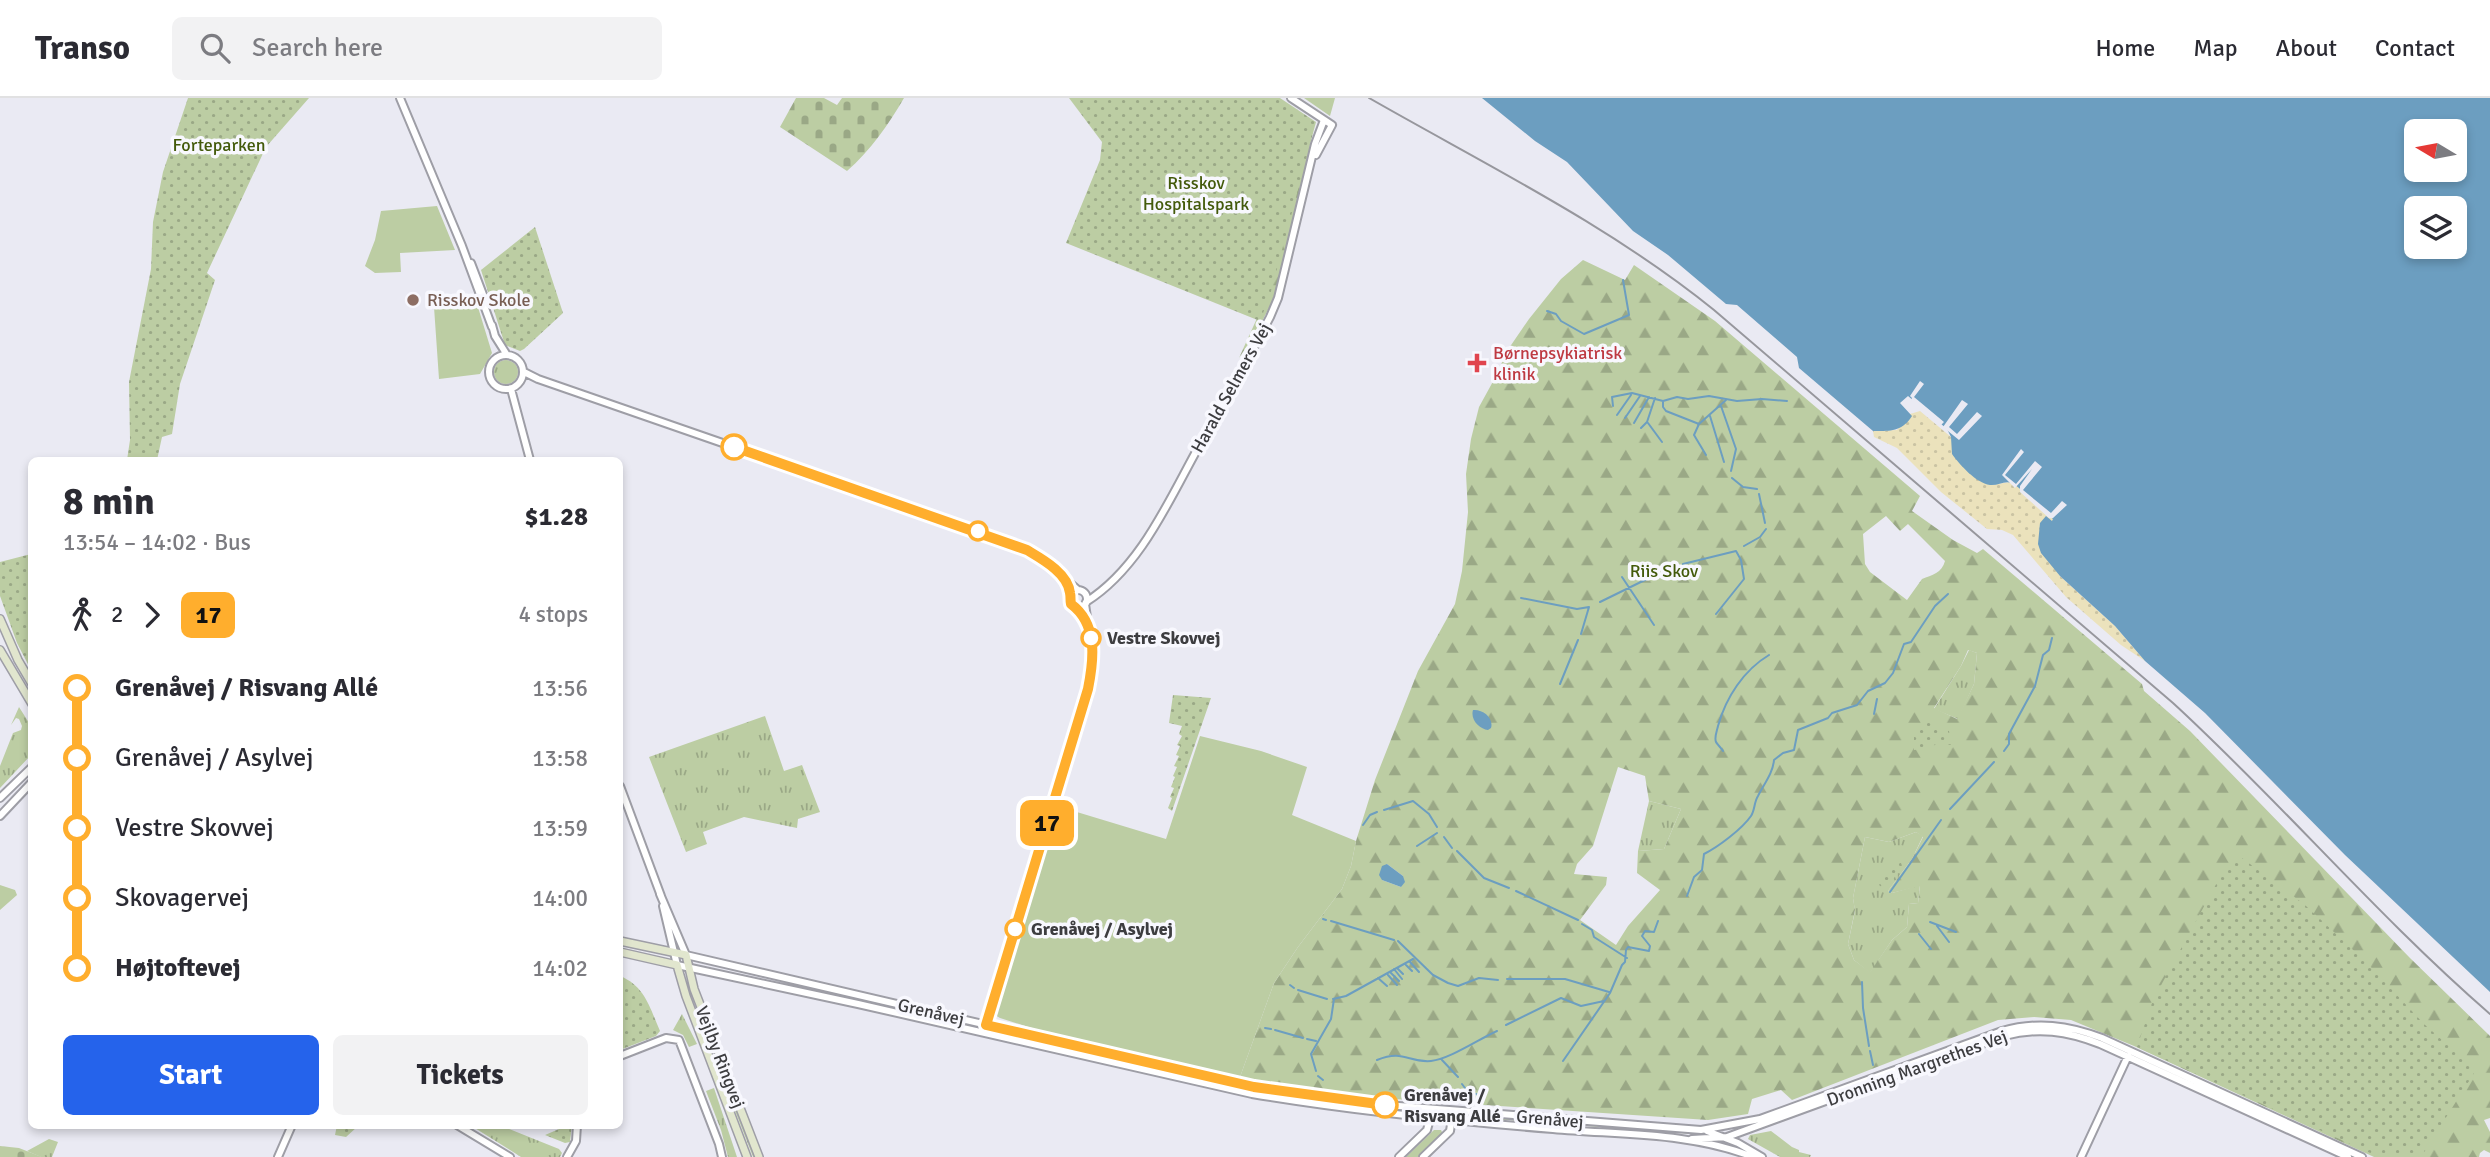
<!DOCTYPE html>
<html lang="en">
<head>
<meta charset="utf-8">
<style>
	body { margin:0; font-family:Signika,sans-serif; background:#f2f2f3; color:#2b2b33; height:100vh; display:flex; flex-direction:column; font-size:26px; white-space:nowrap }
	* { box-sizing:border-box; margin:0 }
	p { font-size:23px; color:#7c7c81 }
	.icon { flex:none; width:38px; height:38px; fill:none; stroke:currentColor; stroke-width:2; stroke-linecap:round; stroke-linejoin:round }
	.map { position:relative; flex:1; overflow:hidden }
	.side { position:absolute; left:28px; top:359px; width:595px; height:672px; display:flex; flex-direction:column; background:#fff; border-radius:10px; box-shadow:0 4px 10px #0003 }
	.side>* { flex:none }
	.badge { padding:0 14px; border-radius:10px; font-size:24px; line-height:46px }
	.needle { width:46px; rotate:280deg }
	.fabs { position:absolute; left:2404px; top:21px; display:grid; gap:14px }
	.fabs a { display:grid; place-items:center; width:63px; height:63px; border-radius:10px; background:#fff; box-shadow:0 4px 10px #0003; font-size:35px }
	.map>.badge { position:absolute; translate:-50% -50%; box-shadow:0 0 0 4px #fff }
	.legs { display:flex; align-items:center; gap:10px; height:77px; padding:0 35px; font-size:23px }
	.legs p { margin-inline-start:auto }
	.headline { display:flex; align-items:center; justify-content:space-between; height:119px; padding:0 35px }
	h1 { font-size:38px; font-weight:700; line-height:52px }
	.cta { display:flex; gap:14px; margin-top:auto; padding:14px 35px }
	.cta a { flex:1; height:80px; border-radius:10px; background:#2563eb; color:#fff; font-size:28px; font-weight:700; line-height:80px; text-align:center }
	.cta a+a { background:#f2f2f3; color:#2b2b33 }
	ul { padding:0 35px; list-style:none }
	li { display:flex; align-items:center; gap:24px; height:70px; font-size:26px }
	li i { display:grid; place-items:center; width:10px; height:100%; margin:0 9px; background:currentColor }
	li i::after { content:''; width:18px; height:18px; margin:-9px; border:5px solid; border-radius:50%; background:#fff }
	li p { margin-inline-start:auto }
	li:first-child i { background:linear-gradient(#0000 50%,currentColor 0) }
	li:last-child i { background:linear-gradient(currentColor 50%,#0000 0) }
	header { display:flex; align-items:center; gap:42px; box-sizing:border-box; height:98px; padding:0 35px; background:#fff; border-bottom:2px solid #e1e1e2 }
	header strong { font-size:33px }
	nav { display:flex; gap:38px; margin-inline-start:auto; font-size:24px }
	.search { width:490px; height:63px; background:#f2f2f3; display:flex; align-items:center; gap:18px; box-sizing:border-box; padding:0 24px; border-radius:10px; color:#7c7c81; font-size:26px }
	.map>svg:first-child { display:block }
	.grass { fill:url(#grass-tufts) }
	.forest { fill:url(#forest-firs); fill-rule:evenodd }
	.sand { fill:url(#sand-dots) }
	.cemetery { fill:url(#cemetery-stones) }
	.park { fill:url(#park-dots) }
	.garden { fill:#bccda3 }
	.water { fill:#6c9ec0; fill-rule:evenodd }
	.pier { fill:#eaeaf3 }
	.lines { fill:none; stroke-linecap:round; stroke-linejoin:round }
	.stream { stroke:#6c9ec0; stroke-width:2 }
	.tertiary-casing { stroke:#9e9ea6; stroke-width:10 }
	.secondary-casing { stroke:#9e9ea6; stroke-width:10 }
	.tertiary { stroke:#fff; stroke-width:6 }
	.secondary { stroke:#e1e6ce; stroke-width:7 }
	.tram { stroke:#97979d; stroke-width:2 }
	.line-1-casing { stroke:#fff; stroke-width:16 }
	.line-1 { stroke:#ffae2d; stroke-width:10 }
	.education-dot { fill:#8d6e63; stroke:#f8f8fe; stroke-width:2.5 }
	.health-dot { fill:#e0444e; stroke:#f8f8fe; stroke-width:2.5 }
	.stop-1-dot { fill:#fff; stroke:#ffae2d; stroke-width:3.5 }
	.labels { text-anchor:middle; stroke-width:7; stroke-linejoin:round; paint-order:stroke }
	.park-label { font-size:18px; fill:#435a0b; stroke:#f8f8fe }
	.education-label { font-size:18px; fill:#785e54; stroke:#f8f8fe; text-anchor:start }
	.health-label { font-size:18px; fill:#be3a42; stroke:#f8f8fe; text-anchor:start }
	.street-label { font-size:18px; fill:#3d3d40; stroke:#f8f8fe }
	.stop-label { font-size:18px; font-weight:bold; fill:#3d3d40; stroke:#f8f8fe; text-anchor:start }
</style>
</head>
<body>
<header>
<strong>Transo</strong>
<div class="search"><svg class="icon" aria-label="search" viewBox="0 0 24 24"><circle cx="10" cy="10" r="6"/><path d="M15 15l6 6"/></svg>Search here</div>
<nav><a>Home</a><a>Map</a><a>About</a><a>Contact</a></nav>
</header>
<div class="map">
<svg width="2490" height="1059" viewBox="0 0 2490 1059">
	<defs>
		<pattern id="grass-tufts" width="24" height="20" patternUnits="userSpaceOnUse" patternTransform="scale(1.75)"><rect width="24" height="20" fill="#bccda3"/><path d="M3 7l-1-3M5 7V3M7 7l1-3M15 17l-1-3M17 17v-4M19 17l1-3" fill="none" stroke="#9aa886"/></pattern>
		<pattern id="forest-firs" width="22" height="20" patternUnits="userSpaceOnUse" patternTransform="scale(1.75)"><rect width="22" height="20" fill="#bccda3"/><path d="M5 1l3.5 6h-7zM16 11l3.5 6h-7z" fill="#9aa886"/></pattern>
		<pattern id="sand-dots" width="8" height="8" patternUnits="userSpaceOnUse" patternTransform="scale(1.75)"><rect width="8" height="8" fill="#ebe2bc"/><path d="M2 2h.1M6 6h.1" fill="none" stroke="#cac3a3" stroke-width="1.8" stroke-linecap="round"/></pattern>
		<pattern id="cemetery-stones" width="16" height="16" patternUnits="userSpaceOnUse" patternTransform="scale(1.75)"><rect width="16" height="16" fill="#bccda3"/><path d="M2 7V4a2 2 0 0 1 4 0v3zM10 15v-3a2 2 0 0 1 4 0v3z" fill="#9aa886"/></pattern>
		<pattern id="park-dots" width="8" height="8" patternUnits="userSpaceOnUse" patternTransform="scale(1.75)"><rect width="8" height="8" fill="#bccda3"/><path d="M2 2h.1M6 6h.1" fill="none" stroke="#9aa886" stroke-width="1.8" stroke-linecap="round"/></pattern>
	</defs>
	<rect width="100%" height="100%" fill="#eaeaf3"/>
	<!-- grass -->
	<path class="grass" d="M494 274a12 12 0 1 1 24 0a12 12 0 1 1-24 0Z
		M1969 552 1977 555 1974 586 1958 621 1934 611 1961 568Z
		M19 609 31 628V657L0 690V668L13 635 21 632 22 628 19 621 16 620 11 627Z
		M765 618 784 673 802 667 820 714 798 721 797 730 744 719 703 734 707 746 686 754 649 659Z
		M1649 703 1681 711 1664 751 1638 753Z
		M1916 734 1923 738 1912 761 1888 793 1892 795 1920 787 1918 805 1909 806 1907 829 1892 842 1870 875 1854 862 1848 846 1855 813 1853 800 1865 739 1889 744Z
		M0 787 15 792 17 797 0 812Z
		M685 887 717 968 733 1000 755 1059H753C731 1001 707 945 685 887Z
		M682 916 697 946 689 949 683 937 673 932Z
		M714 990 737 1059H728L721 1032 706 993Z
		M1464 1017 1705 1036 1706 1037 1507 1022 1463 1021Z
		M470 1027H499L559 1051 562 1055 560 1059H521Z
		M1434 1032H1441L1443 1036 1418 1059H1406Z
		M1771 1033 1792 1049 1799 1052V1054L1811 1057 1810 1059H1780L1748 1041 1750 1037Z
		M49 1041 58 1044 52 1059H41L27 1053Z"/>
	<!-- forest -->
	<path class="forest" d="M1309 44 1310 52 1273 202 1257 233 1239 260 1258 218Z
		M1583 162 1625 182 1634 167 1715 223 1920 398 1912 413 1953 442 1977 455 1983 451 2142 586 2144 593 2190 633 2410 860 2490 938V1020L2484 1022 2490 1034V1055L2484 1052 2480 1055 2479 1059H2374L2134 948 2071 922 2034 919 1998 922 1792 1002 1781 992 1752 1001 1748 1016 1708 1022 1364 999 1297 990 1240 979 1274 885 1298 849 1342 791 1351 768 1356 743 1375 682 1418 573 1455 506 1462 473 1468 414 1466 376 1471 341 1479 309 1496 278 1507 253 1529 221 1561 181ZM1886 418 1900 433 1908 426 1945 463C1942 475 1932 477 1922 481L1907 502 1870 474 1865 466 1863 436ZM1968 552 1977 555 1974 586 1957 621 1934 610 1961 568ZM1618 669 1645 678 1649 703 1681 711 1664 751 1638 753 1637 775 1660 792 1628 828 1616 847 1580 822 1606 787 1607 779 1574 776 1577 766 1593 748ZM1916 734 1923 739 1912 761 1888 793 1892 795 1920 788 1918 805 1909 806 1907 829 1892 842 1870 874 1854 862 1848 846 1855 812 1853 800 1865 739 1889 744ZM1387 766 1403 778 1401 789 1382 782Z"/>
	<!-- sand -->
	<path class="sand" d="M1920 313 1951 339 1978 381 1991 387 2010 384 2016 386 2021 393 2053 421 2060 478 2115 528 2145 563 2121 547 2066 499 2013 437 2002 432 1987 431 1941 394 1897 350 1874 339 1873 333 1897 332 1910 316Z"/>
	<!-- cemetery -->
	<path class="cemetery" d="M796 0H824L837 7 842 0H904C889 26 870 53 847 73L780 29Z
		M0 1048 19 1050 42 1059H0Z"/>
	<!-- park -->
	<path class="park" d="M188 0H309L266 49 207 175 215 182 180 286 172 336 162 339 157 362H127L130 342 129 284 151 171 153 124 163 74Z
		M1069 0H1280L1316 24 1270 197 1260 223 1066 145 1100 62 1102 44Z
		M535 129 563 215 524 251 520 253 505 247 481 172Z
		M31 456H32L31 572 17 545 0 498V464Z
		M1173 597 1211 600 1172 713 1168 710 1172 700 1170 699 1174 690 1171 689 1175 679 1173 678 1177 669 1174 668 1179 658 1176 657 1180 648 1177 647 1182 638 1179 636 1182 628 1169 625Z
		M1928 624 1949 633 1951 647 1937 645 1931 650 1914 652V635Z
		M1899 758 1902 768 1886 792 1879 787Z
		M2242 760 2305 807 2366 864 2424 926 2476 972 2421 1059H2379L2137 949 2153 902 2226 768Z
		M620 878C645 888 650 910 660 933L656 938 620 952Z
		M337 1027H355L357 1029 346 1039 335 1037Z
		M558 1027H572L570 1044 565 1045 545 1037 559 1031Z"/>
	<!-- garden -->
	<path class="garden" d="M1304 0H1335L1330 18Z
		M437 108 455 152 400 155 401 174 375 175 365 168 375 142 381 113Z
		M477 206 492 255 480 276 439 281 434 209Z
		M1200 638 1261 653 1307 669 1292 717 1356 743 1351 768 1342 791 1298 849 1274 885 1240 979 1064 940 1000 920 995 917 998 902 1057 708 1166 741Z"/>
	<!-- water -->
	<path class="water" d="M1482 0H2490V894L2345 757 2205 615 2145 563 2115 528 2060 478 2041 455 2038 446 2040 425 2046 418 2052 423 2053 421C2046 415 2016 386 2012 385 2004 382 1998 388 1990 387 1976 385 1960 367 1952 356L1951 339 1947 331 1908 298 1900 305 1912 318C1902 334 1890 333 1873 333L1799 270 1797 259 1737 207 1726 206 1668 157 1633 133 1567 64 1535 43ZM2417 33H2455V72H2417ZM2417 110H2455V149H2417Z
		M1473 612C1483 611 1494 620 1491 630L1488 632C1480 631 1470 622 1473 612Z
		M1387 766 1403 778 1405 784 1401 789 1382 782 1379 777 1382 768Z"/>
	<!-- pier -->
	<path class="pier" d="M1920 283 1924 286 1914 299 1944 324 1941 327 1911 302 1912 300 1910 298Z
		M1962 302 1968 306 1949 329 1957 336 1977 314 1982 318 1959 342 1943 329Z
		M2021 351 2024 354 2005 377 2016 386 2035 363 2042 369 2023 392 2051 415 2062 403 2067 407 2053 420H2049L2020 394V388L2032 371 2015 390 2002 377Z"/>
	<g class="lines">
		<!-- stream -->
		<path class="stream" d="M1547 213 1556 216 1561 223 1584 236 1629 217 1623 182
			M1613 308 1612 299 1632 295 1663 303
			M1721 308 1736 351 1731 373
			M1617 317 1631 297
			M1710 318 1724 364
			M1625 320 1640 298
			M1634 325 1649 299
			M1648 325 1662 344
			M1699 326 1666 313 1663 309V303L1677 299 1688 301 1709 298 1737 303 1762 301 1787 303
			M1641 330 1647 324 1655 300
			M1706 357 1694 337 1699 326 1726 302
			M1732 380 1743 389 1757 391
			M1759 396 1765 425
			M1744 448 1760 439 1766 431
			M1683 466 1736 453 1741 462 1744 481 1716 516
			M1664 473 1676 469
			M1622 479 1654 527
			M1521 500 1577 511 1589 509 1581 536
			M1600 504 1651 479
			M1560 586 1578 542
			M1874 616 1877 601
			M1723 653C1722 651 1717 646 1716 644 1714 639 1717 633 1718 628 1726 599 1744 572 1769 557
			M2004 653 2009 646V636L2035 588 2043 557 2049 552 2052 540
			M1950 711 1994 664
			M1384 712 1413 703 1429 716 1437 729
			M1363 727 1370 717 1377 714
			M1444 739 1452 750
			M1417 748 1437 735
			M1457 753 1484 780 1509 790
			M1516 793 1578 822
			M1890 794 1941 722
			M1687 798 1694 779 1702 772 1704 756C1718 749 1742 731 1751 718 1755 712 1754 704 1758 698 1764 686 1773 675 1774 662L1783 655 1794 652 1798 632 1828 620 1832 615 1857 607 1868 593 1885 585 1893 575 1904 546 1911 544 1935 508 1948 496
			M1323 821 1326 822
			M1331 823 1394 842
			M1930 824 1956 834
			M1582 826 1592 832 1594 839 1627 860
			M1937 828 1949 844
			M1919 836 1931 851
			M1398 843 1433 877 1448 885 1458 888 1479 880 1498 882
			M1410 864 1419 874
			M1406 867 1412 873
			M1397 870 1403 876
			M1394 871 1402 881
			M1390 874 1399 883
			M1388 877 1397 887
			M1378 880 1387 888
			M1507 881H1565L1609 894
			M1862 884 1863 910 1869 948
			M1290 887 1294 890
			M1298 892 1327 901
			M1333 901 1346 898 1413 861
			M1506 927 1561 900 1581 908 1604 903
			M1265 930 1271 931
			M1275 932 1303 940
			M1307 941 1316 943
			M1870 953 1873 967
			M1377 962C1404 951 1408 965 1431 963 1450 961 1479 941 1497 933
			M1442 962 1458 979
			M1563 963 1610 895 1622 867 1625 864 1626 852 1628 849 1649 853 1650 848 1642 838 1645 833 1654 834 1658 823
			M1316 973 1311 956 1331 921 1334 901
			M1318 978 1323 982
			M1462 986 1468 994 1483 998"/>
		<!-- tertiary casing -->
		<g class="tertiary-casing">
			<path id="tertiary" d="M400 0 462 148 492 229
				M1291 0 1332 27 1316 57
				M471 165 487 207
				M492 227 495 238 507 257
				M489 274a17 17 0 1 1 34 0a17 17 0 1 1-34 0Z
				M524 274 538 281 1014 446 1038 458 1078 492
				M511 291 530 362
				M1069 501a9 9 0 1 1 18 0a9 9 0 1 1-18 0Z
				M1086 504C1140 470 1168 404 1198 350 1223 307 1247 263 1270 219L1278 200 1315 46 1324 22
				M620 688 661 798
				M0 700 32 669
				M0 718 32 684
				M660 796 686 857 1254 989 1386 1007 1701 1032 1760 1021 2002 933C2037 923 2068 927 2102 940L2362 1059
				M663 808 677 867 858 906 1252 996C1352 1013 1453 1023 1553 1031 1619 1037 1691 1034 1753 1059
				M985 930 1088 591 1093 559 1085 506
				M620 958 666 940 679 942 719 1046 722 1059
				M457 1027 510 1059
				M1707 1033 1738 1045 1762 1059
				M1692 1041 1727 1039 2004 938C2038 929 2067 933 2100 946L2348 1059
				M278 1059 292 1027
				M567 1059 576 1043 577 1027
				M1399 1059 1427 1032 1431 1017
				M1423 1059 1450 1033 1453 1013
				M2081 1059 2128 958"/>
		</g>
		<!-- secondary casing -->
		<g class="secondary-casing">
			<path id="secondary" d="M0 521 18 562 32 586
				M0 552 32 606
				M620 843 686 857 694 891 759 1059
				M620 854 677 867 686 898 747 1059"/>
		</g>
		<!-- tertiary -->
		<use href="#tertiary" class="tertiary"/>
		<!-- secondary -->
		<use href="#secondary" class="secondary"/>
		<!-- tram -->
		<path class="tram" d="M1369 0C1486 67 1609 127 1714 212L2173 605C2282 705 2378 819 2490 916"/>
	</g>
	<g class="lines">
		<!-- line-1 casing -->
		<g class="line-1-casing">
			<path id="line-1" d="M734 349 1027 452C1042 461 1068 475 1070 495 1071 499 1070 502 1071 506 1098 526 1094 561 1088 591L986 927 1254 989 1385 1007"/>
		</g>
		<!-- line-1 -->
		<use href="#line-1" class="line-1"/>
	</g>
	<!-- markers -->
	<circle class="education-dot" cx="413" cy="202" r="7"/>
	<path class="health-dot" d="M1473.5 254.5h7v7h7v7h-7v7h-7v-7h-7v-7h7z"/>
	<g class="stop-1-dot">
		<circle cx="734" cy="349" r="12"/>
		<circle cx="978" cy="433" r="9"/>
		<circle cx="1091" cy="540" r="9"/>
		<circle cx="1015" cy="831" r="9"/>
		<circle cx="1385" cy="1007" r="12"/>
	</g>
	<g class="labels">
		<!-- park labels -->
		<g class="park-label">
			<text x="219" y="53">Forteparken</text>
			<text x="1196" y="91">Risskov<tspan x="1196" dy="21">Hospitalspark</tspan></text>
			<text x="1664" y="479">Riis Skov</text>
		</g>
		<!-- education labels -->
		<g class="education-label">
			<text x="427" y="208">Risskov Skole</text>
		</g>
		<!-- health labels -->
		<g class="health-label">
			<text x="1493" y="261">Børnepsykiatrisk<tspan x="1493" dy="21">klinik</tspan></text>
		</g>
		<!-- street labels -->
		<g class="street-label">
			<text transform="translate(1231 290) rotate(-61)" y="6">Harald Selmers Vej</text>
			<text transform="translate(931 914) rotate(13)" y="6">Grenåvej</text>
			<text transform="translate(720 959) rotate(69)" y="6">Vejlby Ringvej</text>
			<text transform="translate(1917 970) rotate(-20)" y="6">Dronning Margrethes Vej</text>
			<text transform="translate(1550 1021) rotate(5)" y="6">Grenåvej</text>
		</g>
		<!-- stop labels -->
		<g class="stop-label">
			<text x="1107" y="546">Vestre Skovvej</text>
			<text x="1031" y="837">Grenåvej / Asylvej</text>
			<text x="1404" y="1003">Grenåvej /<tspan x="1404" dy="21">Risvang Allé</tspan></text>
		</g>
	</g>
</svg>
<div class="fabs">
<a><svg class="needle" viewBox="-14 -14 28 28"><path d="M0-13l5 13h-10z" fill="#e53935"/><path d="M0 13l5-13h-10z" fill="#7c7c81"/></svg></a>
<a><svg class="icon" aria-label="layers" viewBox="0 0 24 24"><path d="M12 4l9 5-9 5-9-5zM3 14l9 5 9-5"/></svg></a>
</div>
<b class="badge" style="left:1047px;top:725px;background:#ffae2d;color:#111">17</b>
<section class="side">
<div class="headline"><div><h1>8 min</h1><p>13:54 – 14:02 · Bus</p></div><b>$1.28</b></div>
<div class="legs"><svg class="icon" aria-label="walk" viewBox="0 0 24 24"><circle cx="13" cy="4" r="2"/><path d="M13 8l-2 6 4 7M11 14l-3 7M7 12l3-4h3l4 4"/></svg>2<svg class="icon" aria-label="forward" viewBox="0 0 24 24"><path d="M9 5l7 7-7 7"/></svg><b class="badge" style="background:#ffae2d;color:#111">17</b><p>4 stops</p></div>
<ul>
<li><i style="color:#ffae2d"></i><b>Grenåvej / Risvang Allé</b><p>13:56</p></li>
<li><i style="color:#ffae2d"></i><span>Grenåvej / Asylvej</span><p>13:58</p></li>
<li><i style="color:#ffae2d"></i><span>Vestre Skovvej</span><p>13:59</p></li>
<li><i style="color:#ffae2d"></i><span>Skovagervej</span><p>14:00</p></li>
<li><i style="color:#ffae2d"></i><b>Højtoftevej</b><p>14:02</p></li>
</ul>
<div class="cta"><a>Start</a><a>Tickets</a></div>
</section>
</div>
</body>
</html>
